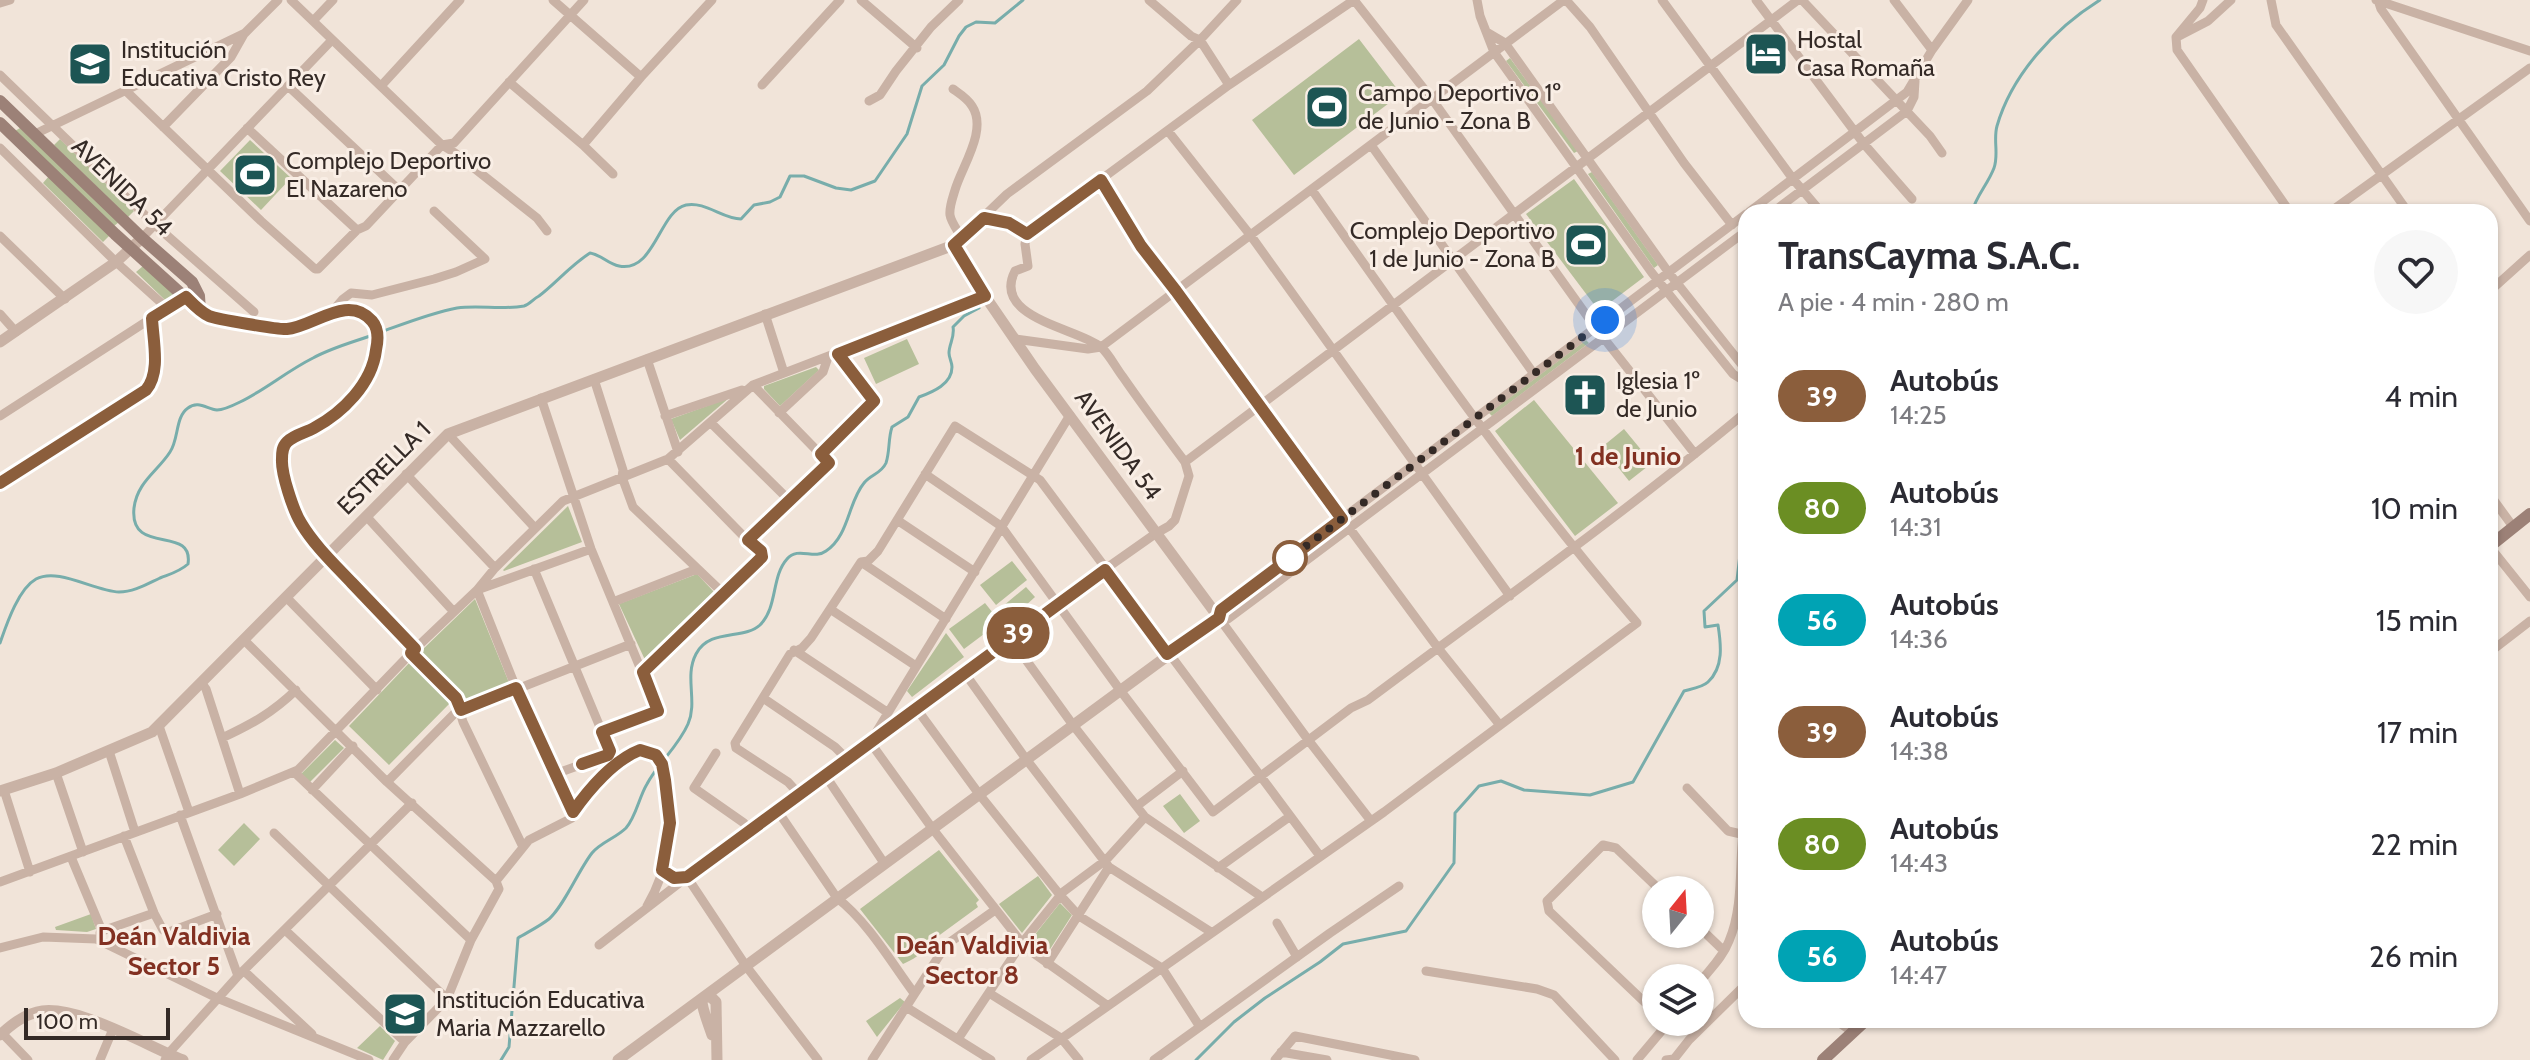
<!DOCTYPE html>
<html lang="es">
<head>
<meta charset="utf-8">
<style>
	body { margin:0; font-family:Cabin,sans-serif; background:#f7f7f7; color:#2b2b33; height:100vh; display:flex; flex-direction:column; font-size:30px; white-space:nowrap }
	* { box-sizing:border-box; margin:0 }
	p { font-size:26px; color:#7c7c81 }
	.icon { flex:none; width:44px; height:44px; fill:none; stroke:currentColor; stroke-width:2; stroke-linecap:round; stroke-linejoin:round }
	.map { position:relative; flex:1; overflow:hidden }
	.panel { position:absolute; left:1738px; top:204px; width:760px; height:824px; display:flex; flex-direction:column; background:#fff; border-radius:24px; box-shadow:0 2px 6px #0004 }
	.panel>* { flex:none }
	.badge { padding:0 16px; border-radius:26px; font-size:28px; line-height:52px }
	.needle { width:52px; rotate:18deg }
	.tools { position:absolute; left:1642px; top:876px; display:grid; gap:16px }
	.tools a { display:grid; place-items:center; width:72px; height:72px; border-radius:50%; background:#fff; box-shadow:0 2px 6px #0004; font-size:40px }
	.scale { position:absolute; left:24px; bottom:20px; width:146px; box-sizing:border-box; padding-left:8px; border:4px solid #342a26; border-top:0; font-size:22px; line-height:28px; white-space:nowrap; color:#342a26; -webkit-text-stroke:6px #f9eee5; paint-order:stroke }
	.you { position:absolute; width:40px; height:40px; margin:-20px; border:6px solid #fff; border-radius:50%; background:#1a73e8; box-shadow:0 0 0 12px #1a73e833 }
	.map>.badge { position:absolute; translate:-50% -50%; box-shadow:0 0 0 4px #fff }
	.round { display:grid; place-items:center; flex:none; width:84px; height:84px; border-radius:42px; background:#f7f7f7 }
	.head { display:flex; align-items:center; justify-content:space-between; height:136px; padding:0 40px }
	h1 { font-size:38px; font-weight:700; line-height:60px }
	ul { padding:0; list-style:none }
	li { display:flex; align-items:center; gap:24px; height:112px; padding:0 40px }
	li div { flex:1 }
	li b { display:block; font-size:30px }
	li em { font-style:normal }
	li .badge { min-width:88px; font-weight:700; text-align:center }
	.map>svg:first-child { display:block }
	.green { fill:#b6bf99 }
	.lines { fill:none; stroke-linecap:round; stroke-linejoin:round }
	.stream { stroke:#78adab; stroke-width:3 }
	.minor { stroke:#c9b2a5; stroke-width:9 }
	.tertiary { stroke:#c9b2a5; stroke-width:11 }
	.secondary { stroke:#9c8177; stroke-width:12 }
	.line-casing { stroke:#fff; stroke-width:18 }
	.line { stroke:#8b5e3c; stroke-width:12 }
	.walk { stroke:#342a26; stroke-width:8; stroke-dasharray:0 14.4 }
	.stop-dot { fill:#fff; stroke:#8b5e3c; stroke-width:4 }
	.labels { text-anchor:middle; stroke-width:6; stroke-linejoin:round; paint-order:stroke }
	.poi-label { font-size:24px; fill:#342a26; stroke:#f9eee5; text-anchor:start }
	.street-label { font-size:24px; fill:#342a26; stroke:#f9eee5 }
	.neighbourhood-label { font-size:26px; font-weight:bold; fill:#823021; stroke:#f9eee5 }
</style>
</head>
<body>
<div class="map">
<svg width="2530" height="1060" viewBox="0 0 2530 1060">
	<rect width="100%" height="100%" fill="#f1e4d9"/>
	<!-- green -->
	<path class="green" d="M1359 39 1401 94 1294 175 1252 120Z
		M1510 58 1578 151 1574 153 1506 61Z
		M20 128 119 222 114 226 15 131Z
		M60 139 134 211 128 217 54 145Z
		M250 140 291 178 261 210 220 171Z
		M1592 172 1658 265 1654 268 1588 174Z
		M49 176 110 235 103 242 43 183Z
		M1574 179 1644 277 1599 311 1526 214Z
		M143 266 175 294 176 298 168 302 166 301 136 272Z
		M907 339 919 364 876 384 864 358Z
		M1586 340 1589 343 1492 416 1489 413Z
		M816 367 819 370 780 406 764 389V386Z
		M729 398 680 440 671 419Z
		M1534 400 1618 503 1575 536 1495 431Z
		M1624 429 1652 463 1629 481 1602 447Z
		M568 506 582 542 504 571 503 570Z
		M1012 561 1027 580 996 605 980 585Z
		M697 574 716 594 646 662 619 604Z
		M1026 587 1035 597 1013 617 1003 606Z
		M475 599 510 685 463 704 458 693 420 652Z
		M985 603 1000 622 964 649 949 629Z
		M946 633 964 657 912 697 907 691Z
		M411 661 452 701 389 765 349 726Z
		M335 740 344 748 310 782 301 774Z
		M1180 794 1200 821 1184 833 1163 806Z
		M244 823 260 839 234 866 218 850Z
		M939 850 979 900 976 903 978 907 926 945C921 956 913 959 903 964L860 909Z
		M1038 876 1052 895 1022 933 999 904Z
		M1060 903 1072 915 1045 957 1035 950 1029 942Z
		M91 914 96 929 87 932 56 930 55 927Z
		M900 998 905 1002 877 1037 866 1021Z
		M380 1026 395 1041 383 1060 357 1048Z"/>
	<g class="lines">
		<!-- stream -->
		<path class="stream" d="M1972 212C1976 196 1988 184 1994 168 1999 154 1993 140 1997 126 2012 74 2055 28 2100 0
			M0 643C6 626 18 589 36 579 58 567 94 591 119 592 134 592 147 584 160 578 170 574 179 572 188 564 194 524 129 557 134 508 137 482 158 471 170 452 179 439 175 417 188 408 198 400 207 409 217 410 223 410 234 405 240 402 265 390 287 371 313 358 335 346 358 341 381 332 406 323 431 313 457 308 479 305 502 310 524 306 530 304 533 299 539 296 556 283 571 265 590 253 602 255 608 264 619 266 655 273 659 211 686 205 705 201 723 219 741 219L754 205 770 202 780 197 790 176H804L836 188 851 190 875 181 907 134 922 86 944 65 959 36 966 27 976 22 995 23 1023 0
			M501 1060 509 1047 518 938C528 932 540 926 549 919 564 906 578 871 592 853 601 842 616 838 626 828 636 817 639 797 647 784 658 763 678 747 688 724 698 701 684 677 696 654 709 628 744 640 760 625 778 607 771 577 787 559 798 546 814 560 826 551 849 536 848 502 864 483 871 474 881 474 886 463 890 451 888 439 892 427L908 417 919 397C933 392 952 384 952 367 952 362 949 358 949 353 949 344 955 337 953 327L964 316 979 308
			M1196 1060 1234 1022 1265 998 1320 962 1343 944 1406 931 1454 863 1455 813 1479 786 1501 781 1524 790 1590 795 1633 782 1684 691C1691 689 1703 687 1708 682 1724 667 1721 644 1718 625L1705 627 1704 611 1737 580 1743 529 1746 524"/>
		<!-- minor -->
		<path class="minor" d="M291 0 442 145 455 153 537 218 547 231
			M553 0 641 77
			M861 0 917 48
			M1149 0 1191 36 1200 40 1229 85
			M1354 0 1432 99 1595 327 1695 454
			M1477 0 1480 16 1494 52 1652 273 1733 374 1746 382
			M1566 0 1590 27 1684 163 1732 225
			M1662 0 1793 179 1821 212
			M1756 0 1864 144 1912 199
			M1802 0 1930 136 1942 153
			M1894 0 1932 50
			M2203 0 2200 8 2176 37 2177 50 2290 212
			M2271 0 2276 25 2408 212
			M2376 0 2530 51
			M2378 0 2381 9 2530 221
			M0 3 10 0
			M313 21 333 0
			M1488 33 1505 43 1669 273 1746 370
			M2179 36 2208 21 2231 0
			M0 75 154 224 254 312
			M509 82 583 145 613 174
			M762 85 840 0
			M288 86 399 190
			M381 86 460 0
			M953 89C960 94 968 99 972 106 988 130 962 166 955 190 953 197 949 207 950 215 951 222 958 231 961 237
			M126 91 261 221 315 269H318L357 230 366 226 442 145 454 143 584 0
			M869 101 880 95 896 71 931 27 959 0
			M163 127 231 57 244 34
			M247 128 357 230
			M1168 131 1251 236 1510 596
			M35 134 245 33 278 0
			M583 145 641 77 712 0
			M1371 145 1534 374
			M0 148 116 262 168 309
			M1101 180 1141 246 1438 648 1499 724
			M1749 212 1907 92 1932 50 1968 0
			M1773 212 1907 111 1914 97 1915 81
			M2330 212 2530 68
			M984 218 1009 223 1027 234 1229 85 1354 0
			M0 236 65 299
			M142 238 332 40
			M954 245 1007 194 1147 91 1200 40 1237 0
			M2490 291 2530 255
			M331 313 343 299 351 293 372 295 434 279 456 272 485 259 434 211
			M0 314 16 332
			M765 314 784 373
			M1015 339 1088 349 1101 347 1564 0
			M647 359 678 452
			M594 379 623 470 622 477 633 507 723 593
			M541 398 591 549 658 711 602 732
			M779 413 823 372 828 357
			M0 416 189 294
			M665 416 742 390
			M711 423 791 502
			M448 434 535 528
			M821 454 874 401 838 354
			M1185 462 1798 0
			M406 474 495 568
			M925 474 1001 526 1120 690 1213 812 1351 708 1368 700C1495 605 1624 514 1746 412
			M0 483 146 390C161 372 153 341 152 318
			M2490 495 2514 528
			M366 516 454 612
			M897 520 975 572
			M748 540 829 463 753 385
			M2490 547 2530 597
			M326 556 415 649
			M861 562 946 619
			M534 569 610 751 608 755 555 774
			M286 597 377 690
			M613 602 697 569
			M830 609 916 666
			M1219 618 1221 610 1746 214
			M1219 618 1228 619 1746 231
			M1219 618 1309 741 1371 821
			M1011 639 1073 725 1145 817 1262 897
			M244 640 387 782 496 881
			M794 650 887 712
			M2490 652 2530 621
			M411 653 456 698 463 722 523 847
			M643 672 762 555 668 459
			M964 672 1026 759 1109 867 1211 932
			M201 682 206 689 240 794
			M763 698 835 747 846 758
			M916 708 979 794 1060 895 1079 916 1162 968 1200 1027
			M159 726 189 812
			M222 738C252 724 272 713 296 690
			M872 739 1070 415
			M870 742 932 828 1022 943 1032 952 1108 1006
			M109 751 135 832
			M716 753 694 788 744 823 748 830
			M294 772 471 940
			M56 773 83 852
			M825 775 884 863
			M387 782 454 714 631 644
			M1687 788 1728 831 1741 834
			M4 790 30 872
			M312 790 353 746
			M798 793 788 782 736 748 735 743 790 654 802 648 811 638 861 562 868 561 878 551 955 426 1040 480 1320 856
			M1137 806 1183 771
			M777 810 837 898C868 922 891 962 914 993
			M573 812 516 688 477 590 591 549
			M180 815 238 976
			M274 833 447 999
			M124 836 154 913 163 930 169 932 217 914
			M71 857 102 931
			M1218 868 1289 817
			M662 870 674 878 687 877 746 966 818 1060
			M0 882 240 794 298 770 415 649 477 590 495 568 563 501 668 459 753 385 985 296
			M1277 923 1297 957
			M1700 928 1724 951
			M285 930 405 1042
			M100 933 102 931 154 913
			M599 945 748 830 1057 603 1155 534 1169 526 1175 520 1189 476 1185 462C1164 434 1143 406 1123 377 1116 368 1109 354 1101 347 1077 328 991 318 1015 271L1028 266 1025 244 1027 234
			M0 948 43 937 96 939 217 998 369 1060
			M1047 964 1109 867
			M244 971 312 1034
			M1426 971 1537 989 1554 995 1615 1060
			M1700 982C1710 969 1723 957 1729 941 1746 901 1737 853 1746 811
			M989 993 1061 1038 1079 1060
			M906 1007 991 1060
			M1656 1013 1549 911 1547 901 1603 845 1616 848 1660 890
			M1835 1020 1853 1032
			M2 1033 28 1060
			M958 1039 1022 943 1063 892 1106 860 1145 817
			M1281 1052 1327 1060
			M100 1060 113 1029
			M165 1060 168 1054 238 976 412 803
			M393 1060 405 1042 447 999 471 940 499 889 496 881 529 840 572 818C576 797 620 758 640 750 661 752 664 768 666 786 672 830 670 867 647 906
			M872 1060 946 945 995 910
			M1031 1060 1384 812 1637 623C1519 486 1416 338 1312 190
			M1154 1060 1330 933 1399 886
			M1275 1060 1295 1036 1415 1060
			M1637 1060 1669 1022
			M1666 1060 1674 1059 1689 1040 1746 984"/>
		<!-- tertiary -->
		<path class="tertiary" d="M200 311C204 313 207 316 211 317 218 319 228 319 235 320 251 323 268 329 284 329 308 329 355 291 375 324 380 332 378 345 376 354 371 386 342 412 315 427 306 433 290 435 284 446 276 460 292 508 300 522 307 534 318 545 326 556
			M0 342 116 262 142 238
			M0 791 56 773 152 732 448 434 954 245 985 296 1035 369 1219 618 618 1060
			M706 996 712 998 716 1002 717 1060
			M702 999C701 1007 709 1025 712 1035
			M0 1035C11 1025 22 1016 37 1012 73 1002 147 1046 183 1060"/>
		<!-- secondary -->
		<path class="secondary" d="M0 101 142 238 192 282 199 296 200 311
			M0 123 115 234 200 311
			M2490 546 2530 514
			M1823 1060 1866 1020"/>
	</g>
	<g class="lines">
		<!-- line casing -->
		<g class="line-casing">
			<path id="line" d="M0 483 146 390C161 372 153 341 152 318L186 297C193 304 200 312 209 316 216 319 280 330 287 329 313 327 348 293 372 321 379 329 378 341 376 350 372 384 342 413 314 428 305 433 294 435 287 442 282 447 282 453 282 459 281 473 293 510 301 523 314 545 334 564 352 583 373 605 394 627 415 649L411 653 456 698 461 710 516 688 573 812C589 789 614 760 640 750L656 755 662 764 665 780 670 823 662 870 674 878 687 877 1105 570 1167 654 1219 618 1221 610 1342 519 1176 291 1141 246 1101 180 1027 234 1009 223 984 218 954 245 985 296 838 354 874 401 821 454 829 463 748 540 761 551 762 557 643 672 658 711 602 732 610 751 608 755 582 764"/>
		</g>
		<!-- line -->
		<use href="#line" class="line"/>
		<!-- walk -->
		<path class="walk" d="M1290 558 1281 565 1605 320"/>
	</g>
	<!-- icons -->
	<defs>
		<g id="hotel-square" transform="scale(2.3)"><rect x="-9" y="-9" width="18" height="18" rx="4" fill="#1d5554" stroke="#f9eee5"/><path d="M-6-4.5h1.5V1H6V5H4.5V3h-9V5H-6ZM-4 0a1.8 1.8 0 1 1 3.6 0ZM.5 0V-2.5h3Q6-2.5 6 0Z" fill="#fff"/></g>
		<g id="school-square" transform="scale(2.3)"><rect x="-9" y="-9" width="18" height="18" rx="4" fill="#1d5554" stroke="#f9eee5"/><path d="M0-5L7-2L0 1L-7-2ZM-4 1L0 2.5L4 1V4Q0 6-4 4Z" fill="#fff"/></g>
		<g id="stadium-square" transform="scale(2.3)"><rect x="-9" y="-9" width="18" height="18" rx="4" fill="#1d5554" stroke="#f9eee5"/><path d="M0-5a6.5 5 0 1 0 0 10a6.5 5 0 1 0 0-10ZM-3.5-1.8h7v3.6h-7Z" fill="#fff"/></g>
		<g id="church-square" transform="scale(2.3)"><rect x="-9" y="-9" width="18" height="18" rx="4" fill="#1d5554" stroke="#f9eee5"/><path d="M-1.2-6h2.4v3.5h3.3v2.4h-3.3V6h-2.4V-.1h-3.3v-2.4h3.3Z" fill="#fff"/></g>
	</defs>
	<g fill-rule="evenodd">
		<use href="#hotel-square" x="1766" y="54"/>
		<use href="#school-square" x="90" y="64"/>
		<use href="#stadium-square" x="1327" y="107"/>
		<use href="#stadium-square" x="255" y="175"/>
		<use href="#stadium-square" x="1586" y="245"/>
		<use href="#church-square" x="1585" y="395"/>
		<use href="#school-square" x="405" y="1014"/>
	</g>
	<!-- markers -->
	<circle class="stop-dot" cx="1290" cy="558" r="16"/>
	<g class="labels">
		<!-- poi labels -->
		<g class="poi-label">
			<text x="1797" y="48">Hostal<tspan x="1797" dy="28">Casa Romaña</tspan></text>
			<text x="121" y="58">Institución<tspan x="121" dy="28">Educativa Cristo Rey</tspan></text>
			<text x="1358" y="101">Campo Deportivo 1º<tspan x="1358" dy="28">de Junio - Zona B</tspan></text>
			<text x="286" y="169">Complejo Deportivo<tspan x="286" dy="28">El Nazareno</tspan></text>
			<text x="1555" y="239" text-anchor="end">Complejo Deportivo<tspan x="1555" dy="28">1 de Junio - Zona B</tspan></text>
			<text x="1616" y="389">Iglesia 1º<tspan x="1616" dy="28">de Junio</tspan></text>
			<text x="436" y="1008">Institución Educativa<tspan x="436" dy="28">Maria Mazzarello</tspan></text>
		</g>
		<!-- street labels -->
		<g class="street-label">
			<text transform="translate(122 187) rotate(44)" y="8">AVENIDA 54</text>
			<text transform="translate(1118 445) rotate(54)" y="8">AVENIDA 54</text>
			<text transform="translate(384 468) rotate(-45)" y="8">ESTRELLA 1</text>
		</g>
		<!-- neighbourhood labels -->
		<g class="neighbourhood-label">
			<text x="1628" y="465">1 de Junio</text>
			<text x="174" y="945">Deán Valdivia<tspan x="174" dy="30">Sector 5</tspan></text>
			<text x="972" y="954">Deán Valdivia<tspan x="972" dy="30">Sector 8</tspan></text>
		</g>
	</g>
</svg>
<div class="tools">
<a><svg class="needle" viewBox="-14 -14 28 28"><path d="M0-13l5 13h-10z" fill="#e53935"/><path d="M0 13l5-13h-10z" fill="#7c7c81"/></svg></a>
<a><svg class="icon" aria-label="layers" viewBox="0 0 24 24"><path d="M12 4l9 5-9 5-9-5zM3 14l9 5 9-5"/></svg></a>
</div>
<div class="scale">100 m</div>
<div class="you" style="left:1605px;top:320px"></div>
<b class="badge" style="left:1018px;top:633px;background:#8b5e3c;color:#fff">39</b>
<section class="panel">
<div class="head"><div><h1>TransCayma S.A.C.</h1><p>A pie · 4 min · 280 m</p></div><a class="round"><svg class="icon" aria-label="heart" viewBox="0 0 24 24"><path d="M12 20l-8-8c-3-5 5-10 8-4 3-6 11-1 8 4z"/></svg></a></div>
<ul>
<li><span class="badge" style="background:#8b5e3c;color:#fff">39</span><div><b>Autobús</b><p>14:25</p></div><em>4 min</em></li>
<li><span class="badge" style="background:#6b8e23;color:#fff">80</span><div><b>Autobús</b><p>14:31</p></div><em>10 min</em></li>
<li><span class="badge" style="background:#00a3b4;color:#fff">56</span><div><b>Autobús</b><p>14:36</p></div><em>15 min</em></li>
<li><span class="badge" style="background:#8b5e3c;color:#fff">39</span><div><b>Autobús</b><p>14:38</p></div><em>17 min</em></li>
<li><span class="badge" style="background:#6b8e23;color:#fff">80</span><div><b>Autobús</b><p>14:43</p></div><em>22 min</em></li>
<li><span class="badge" style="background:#00a3b4;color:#fff">56</span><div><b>Autobús</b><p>14:47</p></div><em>26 min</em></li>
</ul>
</section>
</div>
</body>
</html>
